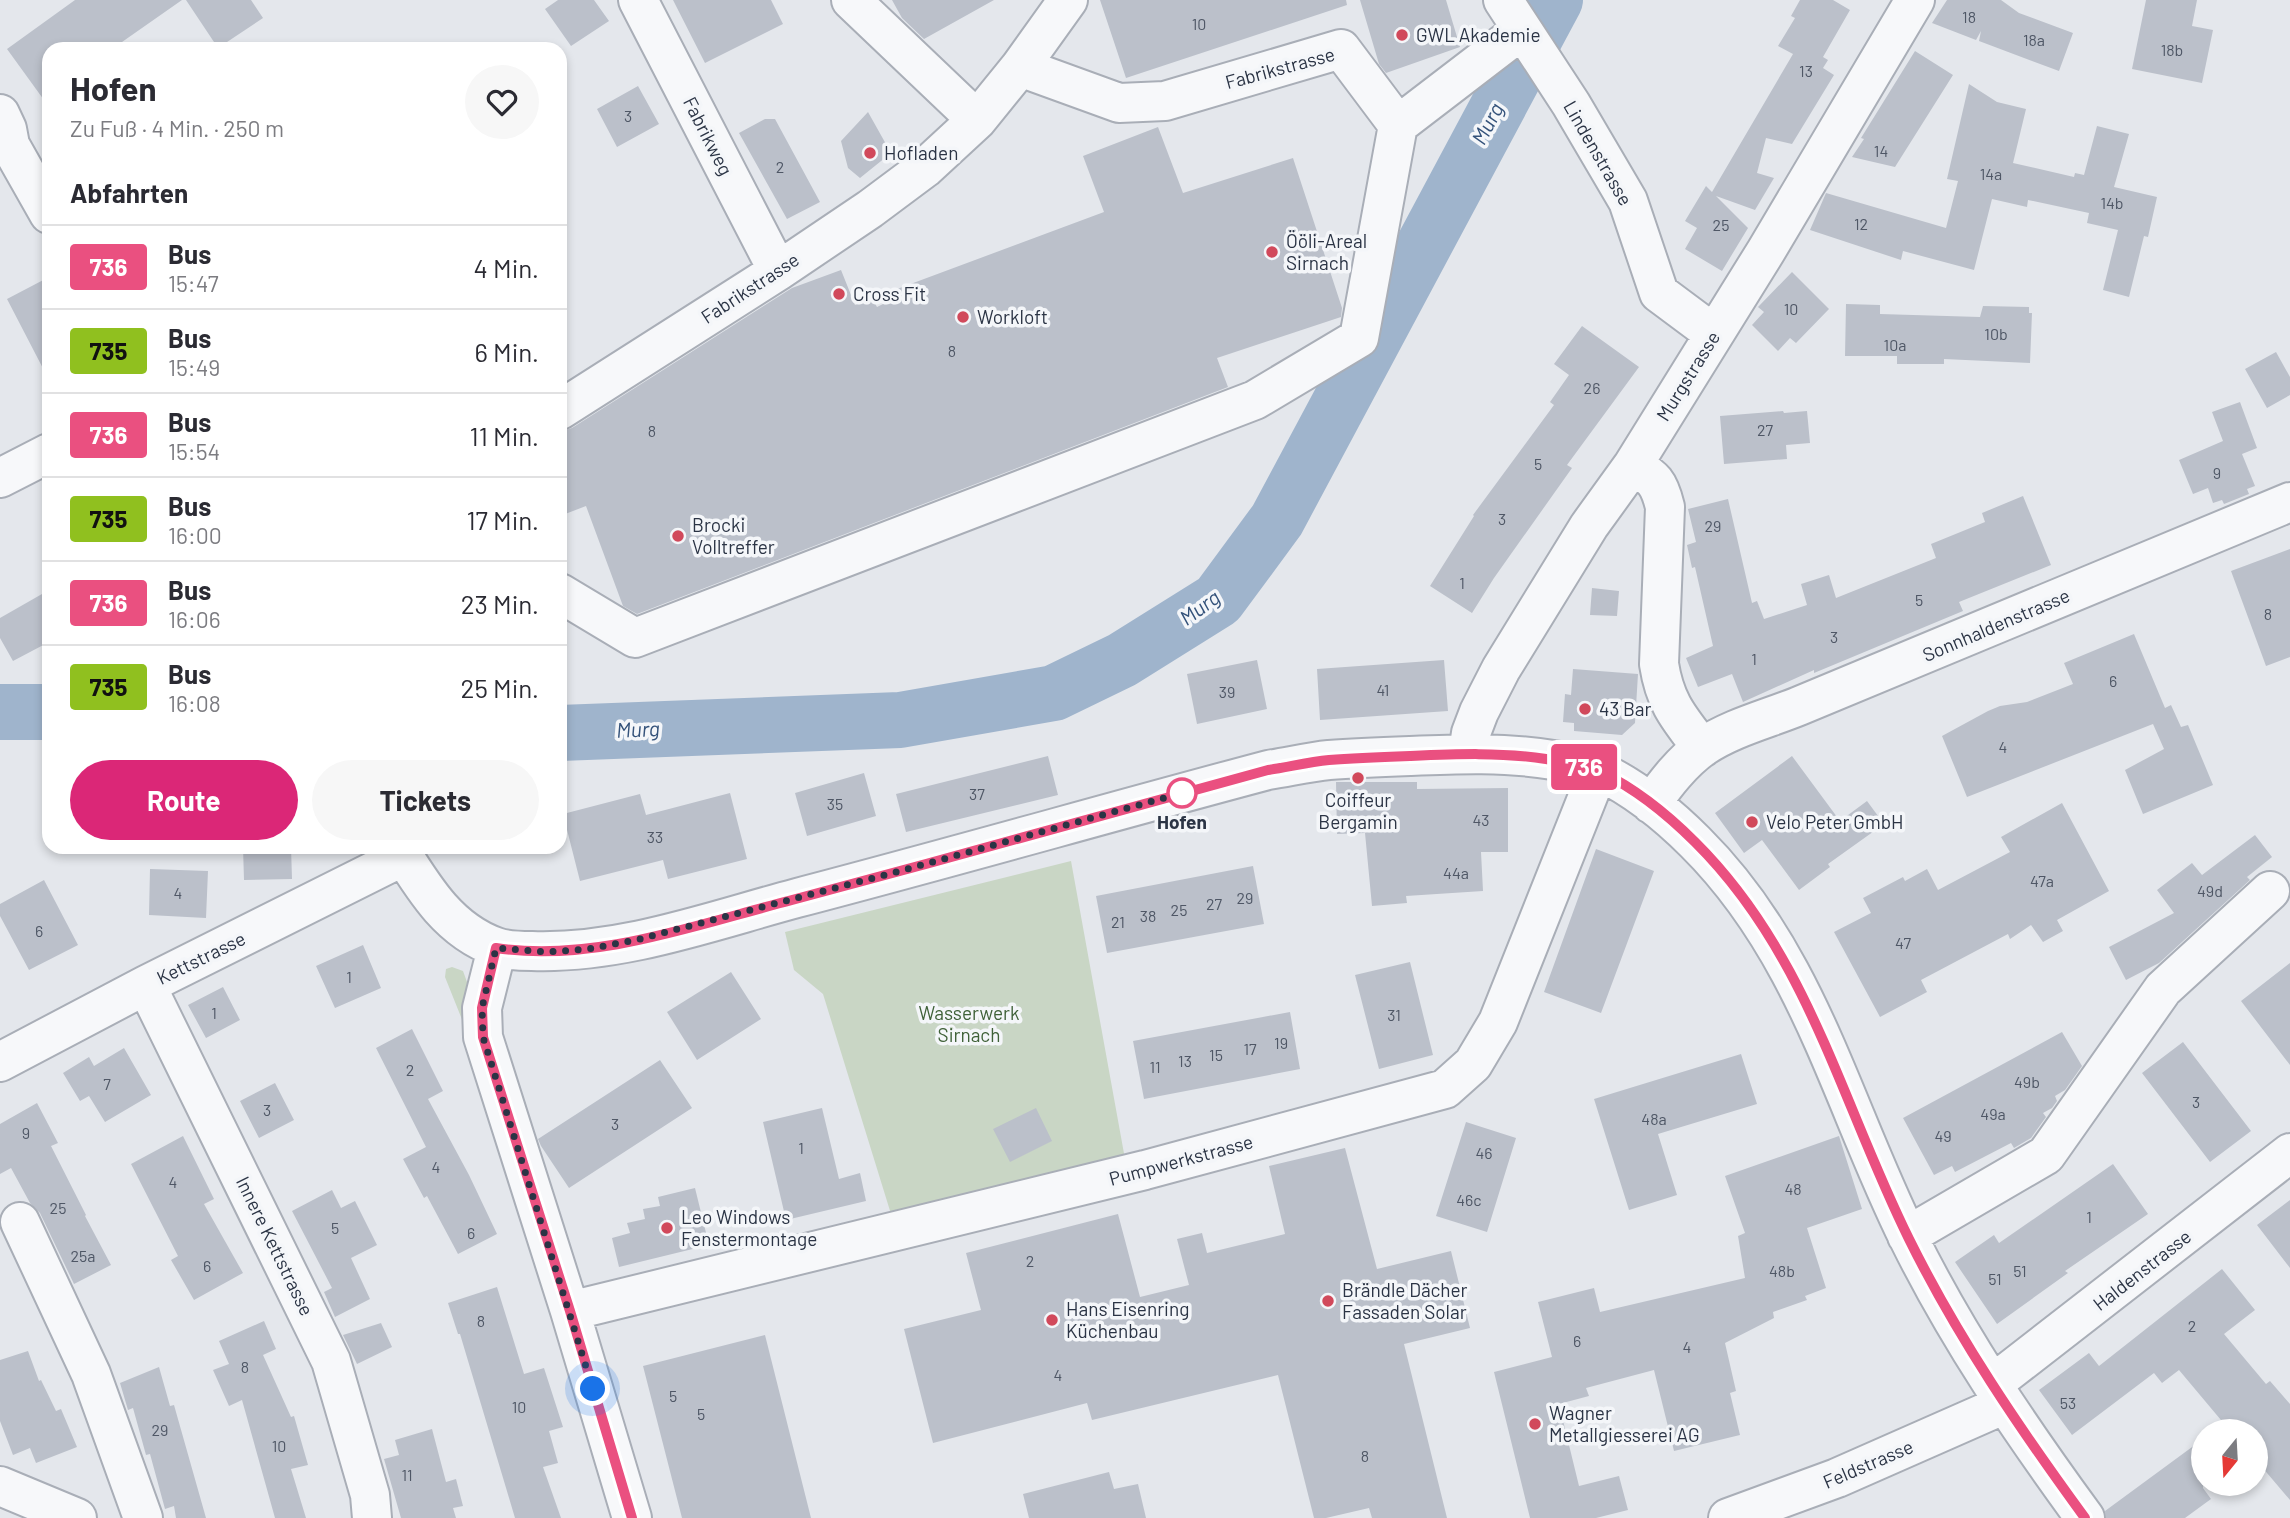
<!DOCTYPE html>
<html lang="de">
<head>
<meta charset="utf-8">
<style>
	body { margin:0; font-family:Barlow,sans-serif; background:#f7f7f7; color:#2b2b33; height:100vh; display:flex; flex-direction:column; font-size:26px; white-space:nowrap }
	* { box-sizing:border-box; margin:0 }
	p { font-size:23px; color:#7c7c81 }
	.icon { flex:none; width:38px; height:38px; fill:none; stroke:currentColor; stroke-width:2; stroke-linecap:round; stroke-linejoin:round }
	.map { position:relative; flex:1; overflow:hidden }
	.sheet { position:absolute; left:42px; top:42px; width:525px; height:812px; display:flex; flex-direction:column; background:#fff; border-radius:21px; box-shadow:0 4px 10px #0003 }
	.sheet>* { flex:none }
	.badge { padding:0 14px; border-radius:5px; font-size:24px; line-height:46px }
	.needle { width:46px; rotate:198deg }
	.controls { position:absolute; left:2191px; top:1419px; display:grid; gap:14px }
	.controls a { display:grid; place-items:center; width:77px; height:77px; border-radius:50%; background:#fff; box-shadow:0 4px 10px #0003; font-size:35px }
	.you { position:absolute; width:35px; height:35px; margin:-18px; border:5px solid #fff; border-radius:50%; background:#1a73e8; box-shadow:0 0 0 10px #1a73e833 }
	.map>.badge { position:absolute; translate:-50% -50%; box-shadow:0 0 0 4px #fff }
	h2 { padding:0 28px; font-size:26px; line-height:63px }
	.round { display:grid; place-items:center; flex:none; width:74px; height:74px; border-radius:37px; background:#f7f7f7 }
	.overview { display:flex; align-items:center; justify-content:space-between; height:119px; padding:0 28px }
	h1 { font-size:33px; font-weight:700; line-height:52px }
	.action { display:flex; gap:14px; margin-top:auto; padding:14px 28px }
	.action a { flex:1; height:80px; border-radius:42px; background:#db2777; color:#fff; font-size:28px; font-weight:700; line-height:80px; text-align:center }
	.action a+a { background:#f7f7f7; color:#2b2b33 }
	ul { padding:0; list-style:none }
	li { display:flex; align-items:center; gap:21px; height:84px; padding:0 28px; border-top:2px solid #e1e1e2 }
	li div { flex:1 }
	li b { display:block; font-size:26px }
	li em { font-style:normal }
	li .badge { min-width:77px; font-weight:700; text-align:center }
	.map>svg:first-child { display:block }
	.green { fill:#c9d6c5 }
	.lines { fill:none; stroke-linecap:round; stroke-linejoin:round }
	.river { stroke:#9fb4cc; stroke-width:56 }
	.building { fill:#bbc0ca }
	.minor-casing { stroke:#a9aeb7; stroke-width:42 }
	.minor { stroke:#f7f8fa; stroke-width:38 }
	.line-casing { stroke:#fff; stroke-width:16 }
	.line { stroke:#ea5080; stroke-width:10 }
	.walk { stroke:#2b3445; stroke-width:7; stroke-dasharray:0 12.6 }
	.poi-dot { fill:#d1495b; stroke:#f4f6f9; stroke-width:2.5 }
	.stop-dot { fill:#fff; stroke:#ea5080; stroke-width:3.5 }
	.labels { text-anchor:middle; stroke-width:7; stroke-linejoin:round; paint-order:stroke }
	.number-label { font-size:16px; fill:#4f5766 }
	.poi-label { font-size:19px; fill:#2b3445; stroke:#f4f6f9; text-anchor:start }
	.street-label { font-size:19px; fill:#2b3445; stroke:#f4f6f9 }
	.stop-label { font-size:19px; font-weight:bold; fill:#2b3445; stroke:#f4f6f9 }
	.park-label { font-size:19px; fill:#3f6138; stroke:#f4f6f9 }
	.water-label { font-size:21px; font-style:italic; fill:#34527a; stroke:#f4f6f9 }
</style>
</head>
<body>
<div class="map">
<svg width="2290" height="1518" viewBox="0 0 2290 1518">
	<rect width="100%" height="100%" fill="#e4e7ec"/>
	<!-- green -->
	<path class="green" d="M1071 861 1125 1159 891 1214 823 994 794 970 785 932Z
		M452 967 463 971 467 982 465 1027 445 977 446 969Z"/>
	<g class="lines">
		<!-- river -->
		<path class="river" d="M0 712H49
			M560 733 900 720 1054 693 1122 660 1218 600 1277 520 1555 0"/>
	</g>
	<!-- building -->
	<path class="building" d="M75 0H182L112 49H49V107L7 49Z
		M186 0H251L263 18 218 48Z
		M558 0H594L609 21 571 46 545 9Z
		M673 0H771L783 24 705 63Z
		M892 0H994L924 39 902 18Z
		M1100 0H1346L1347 5 1126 78Z
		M1360 0H1446L1460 47 1386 73 1379 64Z
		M1800 0H1833L1850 10 1823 57 1828 60 1823 68 1834 75 1792 144 1766 138 1757 173 1774 178 1755 210 1716 196 1748 228 1722 271 1685 249 1697 228 1685 221 1706 186 1712 192 1793 54 1778 46 1795 18 1791 16Z
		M1947 0H2001L2019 13 2073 33 2059 71 1979 41 1981 31 1976 40 1932 23Z
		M2146 0H2197L2192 26 2213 30 2202 83 2132 69Z
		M1915 51 1953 75 1895 167 1852 157 1864 139 1861 138Z
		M1969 84 1997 102 2026 109 2013 163 2074 177 2075 173 2084 175 2097 126 2129 134 2114 187 2157 197 2148 237 2144 236 2129 297 2103 290 2118 230 2087 223 2089 213 2028 200 2027 207 1992 199 1974 270 1903 251 1901 260 1810 230 1826 193 1946 228 1958 181 1947 179Z
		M638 86 659 124 617 147 597 109Z
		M868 112 891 153 860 178 848 168 841 141Z
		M765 119H775L820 202 787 219 739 133Z
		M1158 127 1183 193 1293 158 1342 308 1341 317 1217 358 1228 387 637 614 623 606 586 506 560 516V432L572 428 792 288 841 270 855 305 872 298 877 307 883 304 881 295 1104 212 1083 156Z
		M1792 272 1829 309 1796 343 1790 338 1778 351 1752 325 1764 312 1758 307Z
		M49 277V380L7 299Z
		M1846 304 1880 305V314L1980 317 1983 306 2029 307V313H2032L2030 363 1944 359V364H1897V356H1845Z
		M1582 326 1639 367 1567 465 1572 468 1494 578 1472 613 1430 586 1474 516 1473 515 1554 405 1550 402 1569 375 1554 364Z
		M2276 352 2290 377V395L2267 408 2245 369Z
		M2240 402 2257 448 2242 454 2255 486 2247 489 2249 494 2224 504 2222 500 2213 503 2208 488 2193 494 2179 460 2223 441 2212 412Z
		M1783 411 1784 413 1807 411 1810 443 1786 445 1787 459 1724 464 1720 416Z
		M2023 496 2051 565 1959 602 1963 611 1814 673V670L1743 702 1732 674 1698 687 1686 658 1713 646 1695 567 1692 568 1687 545 1696 542 1688 509 1728 499 1752 603 1757 601 1764 619 1807 605 1801 584 1829 575 1836 598 1936 558 1931 544 1985 522 1982 513Z
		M2290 549V657L2266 666 2231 571Z
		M1592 588 1619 591 1617 616 1590 615Z
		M49 590V642L13 661 0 638V618Z
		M2134 634 2165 708 2171 705 2181 727 2188 725 2213 785 2143 814 2125 770 2164 749 2153 724 1967 797 1942 736 1988 711 2000 706 2027 702 2073 684 2064 663Z
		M1257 660 1267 709 1197 724 1187 674Z
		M1444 660 1448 711 1320 720 1317 669Z
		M1573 669 1638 674 1635 723 1622 735 1574 731V723L1563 722 1565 694 1571 695Z
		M1048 756 1058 795 906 832 896 794Z
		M1792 756 1840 821 1867 801 1884 824 1828 864 1830 867 1799 890 1762 840 1744 853 1715 813Z
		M864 773 876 816 807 836 795 793Z
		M1336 782H1417V789L1508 788V852H1481L1483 891 1406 896 1407 903 1372 906 1365 833 1337 834Z
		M730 793 747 859 668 879 663 860 580 881 563 814 640 794 646 815Z
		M2062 803 2109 891 2057 920 2063 931 2043 942 2031 925 2010 939 2008 934 1921 980 1927 992 1880 1017 1834 932 1871 913 1863 898 1903 877 1905 881 1927 869 1938 890 2010 852 2001 837Z
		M2255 835 2272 857 2247 877 2250 880 2159 963 2126 980 2109 947 2174 913 2157 890 2192 863 2202 875Z
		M243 847H291L292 879 244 880Z
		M1596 849 1654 871 1601 1013 1544 992Z
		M1253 866 1264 924 1107 953 1096 896Z
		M150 869 208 871 206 918 149 915Z
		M44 880 78 945 29 970 0 916V904Z
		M363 945 381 988 335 1008 316 966Z
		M1410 962 1433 1055 1379 1069 1355 975Z
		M2290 963V1065L2241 1001Z
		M731 972 761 1019 697 1060 667 1012Z
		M223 987 240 1020 206 1038 188 1005Z
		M1290 1012 1300 1069 1144 1099 1133 1041Z
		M412 1029 443 1091 428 1099 469 1175 497 1234 458 1254 427 1196 424 1198 403 1159 426 1147 376 1048Z
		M2062 1032 2082 1066 2065 1090 2055 1096 2057 1101 2052 1108 2043 1113 2046 1117 2031 1138 2014 1148 2011 1143 1955 1172 1952 1166 1934 1175 1903 1118Z
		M2183 1042 2251 1131 2210 1162 2142 1073Z
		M124 1048 151 1095 105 1122 89 1096 80 1101 63 1073 89 1057 94 1066Z
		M1741 1054 1757 1104 1658 1134 1677 1195 1629 1210 1594 1099Z
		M660 1060 692 1108 569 1188 541 1146 538 1139Z
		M275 1083 294 1120 259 1138 240 1101Z
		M37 1103 58 1143 51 1146 86 1215 85 1216 111 1265 74 1284 40 1213 30 1203 11 1168 0 1174V1124Z
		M822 1108 839 1179 860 1173 866 1201 786 1220 763 1122Z
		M1036 1108 1052 1141 1010 1162 993 1129Z
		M1466 1122 1516 1138 1487 1232 1436 1216Z
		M183 1136 214 1199 204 1204 243 1273 194 1300 171 1260 178 1256 131 1164Z
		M1839 1136 1862 1209 1807 1228 1826 1288 1805 1296 1807 1300 1773 1312 1774 1318 1725 1343 1736 1391 1730 1393 1740 1435 1674 1451 1654 1370 1586 1388 1589 1396 1559 1404 1579 1486 1619 1476 1628 1510 1596 1518H1530L1494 1372 1552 1357 1538 1302 1594 1288 1600 1312 1745 1278 1738 1236 1745 1233 1725 1176Z
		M1345 1148 1377 1269 1451 1251 1470 1328 1404 1344 1447 1518H1372L1369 1508 1326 1518H1314L1278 1375 1092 1420 1087 1403 933 1443 904 1329 981 1310 966 1253 1118 1214 1140 1297 1189 1285 1177 1239 1202 1233 1207 1253 1285 1234 1269 1166Z
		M2113 1164 2148 1214 2065 1271 2068 1273 1997 1324 1955 1262 1994 1235 1999 1243Z
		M695 1188 709 1245 619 1267 612 1238 630 1233 627 1223 645 1219 643 1209 660 1206 658 1197Z
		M332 1190 341 1208 355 1201 377 1245 351 1258 370 1299 335 1317 324 1292 332 1288 292 1211Z
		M2290 1200V1268L2257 1225Z
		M2222 1269 2255 1310 2224 1334 2266 1384 2270 1381 2290 1404V1500L2256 1460V1432H2231L2179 1370 2162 1383 2154 1373 2072 1435 2039 1390 2089 1353 2099 1366Z
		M497 1287 524 1374 544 1368 563 1427 549 1431 558 1463 543 1467 561 1518H515L460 1334H458L448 1303Z
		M264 1321 276 1349 263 1355 291 1417 294 1416 308 1465 291 1469 306 1518H275L242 1400 229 1406 213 1370 229 1364 219 1341Z
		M381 1323 392 1347 357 1364 343 1335Z
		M765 1335 811 1518H682L643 1366Z
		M28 1351 39 1381 41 1380 56 1411 61 1409 77 1447 36 1463 30 1448 13 1455 0 1421V1360Z
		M159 1367 170 1406 174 1405 206 1518H176L174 1506 165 1509 150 1454 146 1455 133 1408 128 1410 120 1383Z
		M432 1429 446 1482 456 1479 463 1506 453 1508 456 1518H401L384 1459 399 1455 395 1440Z
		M2203 1439V1488L2211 1499 2185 1518H2106L2105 1511Z
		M1109 1472 1114 1489 1138 1484 1146 1518H1029L1023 1494Z"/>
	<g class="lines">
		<!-- minor casing -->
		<g class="minor-casing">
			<path id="minor" d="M638 0 778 271
				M851 0 977 120
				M1503 0 1571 104 1628 201 1659 293 1714 334
				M1020 67 1119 103 1165 101 1341 49 1398 125 1522 30
				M0 114 7 129 10 145 49 214
				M560 410 778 271 870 209 925 168 977 120 1020 67 1068 0
				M1633 465C1654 478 1659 482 1665 507L1659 664C1665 703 1679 718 1702 748
				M0 478 49 453
				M560 593 635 638 1255 400 1359 338 1398 125
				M1468 753 1471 733 1479 712 1501 669 1589 526 1633 465 1766 251 1915 0
				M1651 804C1666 783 1682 762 1703 747 1731 728 1767 719 1799 706L2290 502
				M398 847C423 887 448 930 496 947 507 951 521 951 532 951 622 954 711 921 797 898 954 857 1110 812 1268 770 1288 767 1309 762 1329 760 1356 758 1383 757 1410 756 1458 754 1505 752 1553 760 1568 762 1587 765 1601 772 1636 789 1668 815 1695 842 1808 954 1841 1102 1909 1239 1958 1338 2020 1429 2085 1518
				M497 948 482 1008 483 1037 570 1311 632 1518
				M146 985 331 1361 370 1495 372 1518
				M0 1062 146 985 404 856
				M20 1222 91 1374 143 1518
				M1907 1236 2046 1155 2163 989 2270 891
				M570 1311 1145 1170 1445 1089 1473 1064 1498 1022 1598 771
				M1991 1382 2008 1372 2290 1153
				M0 1486 77 1518
				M1728 1518 1837 1478 2005 1404"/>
		</g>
		<!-- minor -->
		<use href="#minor" class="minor"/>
	</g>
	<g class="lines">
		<!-- line casing -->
		<g class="line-casing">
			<path id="line" d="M632 1518 570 1311 483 1037 482 1008 496 948C594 963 698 924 792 900 951 858 1109 813 1268 770 1288 767 1309 762 1329 760 1356 758 1383 757 1410 756 1456 754 1501 752 1546 759 1564 762 1585 764 1601 772 1636 789 1668 815 1695 842 1808 954 1841 1102 1909 1239 1958 1338 2020 1429 2085 1518"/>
		</g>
		<!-- line -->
		<use href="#line" class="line"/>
		<!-- walk -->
		<path class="walk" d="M593 1389 483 1037 482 1008 496 948 547 952 588 949 636 940 900 871 1182 793"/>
	</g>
	<!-- markers -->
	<g class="poi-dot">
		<circle cx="1402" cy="35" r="7"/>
		<circle cx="870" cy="153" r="7"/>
		<circle cx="1272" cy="252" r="7"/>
		<circle cx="839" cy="294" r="7"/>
		<circle cx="963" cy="317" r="7"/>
		<circle cx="678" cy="536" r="7"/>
		<circle cx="1585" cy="709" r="7"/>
		<circle cx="1358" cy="778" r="7"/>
		<circle cx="1752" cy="822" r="7"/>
		<circle cx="667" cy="1228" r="7"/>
		<circle cx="1328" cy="1301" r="7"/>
		<circle cx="1052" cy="1320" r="7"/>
		<circle cx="1535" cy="1424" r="7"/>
	</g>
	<circle class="stop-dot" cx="1182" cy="793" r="14"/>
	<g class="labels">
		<!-- number labels -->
		<g class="number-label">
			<text x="1969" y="23">18</text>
			<text x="1199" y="30">10</text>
			<text x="2034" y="46">18a</text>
			<text x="2172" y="56">18b</text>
			<text x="1806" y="77">13</text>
			<text x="628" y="122">3</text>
			<text x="1881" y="157">14</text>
			<text x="780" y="173">2</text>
			<text x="1991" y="180">14a</text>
			<text x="2112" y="209">14b</text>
			<text x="1861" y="230">12</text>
			<text x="1721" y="231">25</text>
			<text x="1791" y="315">10</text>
			<text x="1996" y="340">10b</text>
			<text x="1895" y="351">10a</text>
			<text x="952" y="357">8</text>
			<text x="1592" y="394">26</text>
			<text x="1765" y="436">27</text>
			<text x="652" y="437">8</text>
			<text x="1538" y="470">5</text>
			<text x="2217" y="479">9</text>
			<text x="1502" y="525">3</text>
			<text x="1713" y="532">29</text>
			<text x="1462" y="589">1</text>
			<text x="1919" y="606">5</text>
			<text x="2268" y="620">8</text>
			<text x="1834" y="643">3</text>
			<text x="1754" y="665">1</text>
			<text x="2113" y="687">6</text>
			<text x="1383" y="696">41</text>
			<text x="1227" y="698">39</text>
			<text x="2003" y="753">4</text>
			<text x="977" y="800">37</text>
			<text x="835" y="810">35</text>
			<text x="1481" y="826">43</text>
			<text x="655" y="843">33</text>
			<text x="1456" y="879">44a</text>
			<text x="2042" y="887">47a</text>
			<text x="2210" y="897">49d</text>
			<text x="178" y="899">4</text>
			<text x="1245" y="904">29</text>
			<text x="1214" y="910">27</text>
			<text x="1179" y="916">25</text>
			<text x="1148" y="922">38</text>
			<text x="1118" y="928">21</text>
			<text x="39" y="937">6</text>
			<text x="1903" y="949">47</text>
			<text x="349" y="983">1</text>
			<text x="214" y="1019">1</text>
			<text x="1394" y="1021">31</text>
			<text x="1281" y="1049">19</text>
			<text x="1250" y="1055">17</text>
			<text x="1216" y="1061">15</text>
			<text x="1185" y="1067">13</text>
			<text x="1155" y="1073">11</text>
			<text x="410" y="1076">2</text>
			<text x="2027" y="1088">49b</text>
			<text x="107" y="1090">7</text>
			<text x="2196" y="1108">3</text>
			<text x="267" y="1116">3</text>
			<text x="1993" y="1120">49a</text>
			<text x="1654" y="1125">48a</text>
			<text x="615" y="1130">3</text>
			<text x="26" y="1139">9</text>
			<text x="1943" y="1142">49</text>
			<text x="801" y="1154">1</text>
			<text x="1484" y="1159">46</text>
			<text x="436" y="1173">4</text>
			<text x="173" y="1188">4</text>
			<text x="1793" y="1195">48</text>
			<text x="1469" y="1206">46c</text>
			<text x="58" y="1214">25</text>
			<text x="2089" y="1223">1</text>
			<text x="335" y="1234">5</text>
			<text x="471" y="1239">6</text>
			<text x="83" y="1262">25a</text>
			<text x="1030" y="1267">2</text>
			<text x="207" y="1272">6</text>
			<text x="1782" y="1277">48b</text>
			<text x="2020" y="1277">51</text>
			<text x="1995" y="1285">51</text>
			<text x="481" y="1327">8</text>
			<text x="2192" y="1332">2</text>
			<text x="1577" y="1347">6</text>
			<text x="1687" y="1353">4</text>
			<text x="245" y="1373">8</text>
			<text x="1058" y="1381">4</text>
			<text x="673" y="1402">5</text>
			<text x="2068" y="1409">53</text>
			<text x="519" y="1413">10</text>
			<text x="701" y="1420">5</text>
			<text x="160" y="1436">29</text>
			<text x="279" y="1452">10</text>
			<text x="1365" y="1462">8</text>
			<text x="407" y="1481">11</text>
		</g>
		<!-- poi labels -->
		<g class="poi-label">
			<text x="1416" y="42">GWL Akademie</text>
			<text x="884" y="160">Hofladen</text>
			<text x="1286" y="248">Ööli-Areal<tspan x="1286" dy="22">Sirnach</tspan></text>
			<text x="853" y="301">Cross Fit</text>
			<text x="977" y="324">Workloft</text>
			<text x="692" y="532">Brocki<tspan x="692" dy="22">Volltreffer</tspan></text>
			<text x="1599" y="716">43 Bar</text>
			<text x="1358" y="807" text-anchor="middle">Coiffeur<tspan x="1358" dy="22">Bergamin</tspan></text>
			<text x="1766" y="829">Velo Peter GmbH</text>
			<text x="681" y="1224">Leo Windows<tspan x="681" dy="22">Fenstermontage</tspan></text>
			<text x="1342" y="1297">Brändle Dächer<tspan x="1342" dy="22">Fassaden Solar</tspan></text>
			<text x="1066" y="1316">Hans Eisenring<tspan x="1066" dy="22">Küchenbau</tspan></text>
			<text x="1549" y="1420">Wagner<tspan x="1549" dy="22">Metallgiesserei AG</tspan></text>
		</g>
		<!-- street labels -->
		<g class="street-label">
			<text transform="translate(1280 68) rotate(-15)" y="7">Fabrikstrasse</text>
			<text transform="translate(708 136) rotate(63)" y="7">Fabrikweg</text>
			<text transform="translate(1598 153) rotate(60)" y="7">Lindenstrasse</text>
			<text transform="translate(750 288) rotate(-33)" y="7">Fabrikstrasse</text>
			<text transform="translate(1688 376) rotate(-58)" y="7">Murgstrasse</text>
			<text transform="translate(1996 625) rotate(-23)" y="7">Sonnhaldenstrasse</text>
			<text transform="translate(201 958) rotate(-26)" y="7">Kettstrasse</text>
			<text transform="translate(1181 1160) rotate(-15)" y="7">Pumpwerkstrasse</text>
			<text transform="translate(275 1246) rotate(64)" y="7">Innere Kettstrasse</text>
			<text transform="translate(2142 1270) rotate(-38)" y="7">Haldenstrasse</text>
			<text transform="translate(1868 1464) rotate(-23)" y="7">Feldstrasse</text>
		</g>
		<!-- stop labels -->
		<g class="stop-label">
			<text x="1182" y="829">Hofen</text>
		</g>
		<!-- park labels -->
		<g class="park-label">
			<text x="969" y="1020">Wasserwerk<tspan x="969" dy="22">Sirnach</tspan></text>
		</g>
		<!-- water labels -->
		<g class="water-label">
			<text transform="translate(1488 124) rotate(-62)" y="7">Murg</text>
			<text transform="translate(1200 608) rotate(-36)" y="7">Murg</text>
			<text transform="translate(638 730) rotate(-2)" y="7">Murg</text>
		</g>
	</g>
</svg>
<div class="controls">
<a><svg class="needle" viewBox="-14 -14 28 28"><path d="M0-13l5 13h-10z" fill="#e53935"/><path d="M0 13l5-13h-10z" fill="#7c7c81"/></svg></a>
</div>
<div class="you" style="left:593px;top:1389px"></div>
<b class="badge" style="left:1584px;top:767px;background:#ea5080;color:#fff">736</b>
<section class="sheet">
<div class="overview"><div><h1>Hofen</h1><p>Zu Fuß · 4 Min. · 250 m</p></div><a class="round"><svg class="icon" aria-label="heart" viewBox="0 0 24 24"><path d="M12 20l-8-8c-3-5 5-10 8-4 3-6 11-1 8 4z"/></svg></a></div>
<h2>Abfahrten</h2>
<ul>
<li><span class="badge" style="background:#ea5080;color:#fff">736</span><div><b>Bus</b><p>15:47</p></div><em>4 Min.</em></li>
<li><span class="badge" style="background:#90c01f;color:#111">735</span><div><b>Bus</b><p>15:49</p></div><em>6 Min.</em></li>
<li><span class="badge" style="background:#ea5080;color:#fff">736</span><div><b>Bus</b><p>15:54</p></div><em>11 Min.</em></li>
<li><span class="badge" style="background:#90c01f;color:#111">735</span><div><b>Bus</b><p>16:00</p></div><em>17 Min.</em></li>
<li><span class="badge" style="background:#ea5080;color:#fff">736</span><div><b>Bus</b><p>16:06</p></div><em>23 Min.</em></li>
<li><span class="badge" style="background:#90c01f;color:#111">735</span><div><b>Bus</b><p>16:08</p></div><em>25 Min.</em></li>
</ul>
<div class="action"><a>Route</a><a>Tickets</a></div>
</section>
</div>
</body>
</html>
